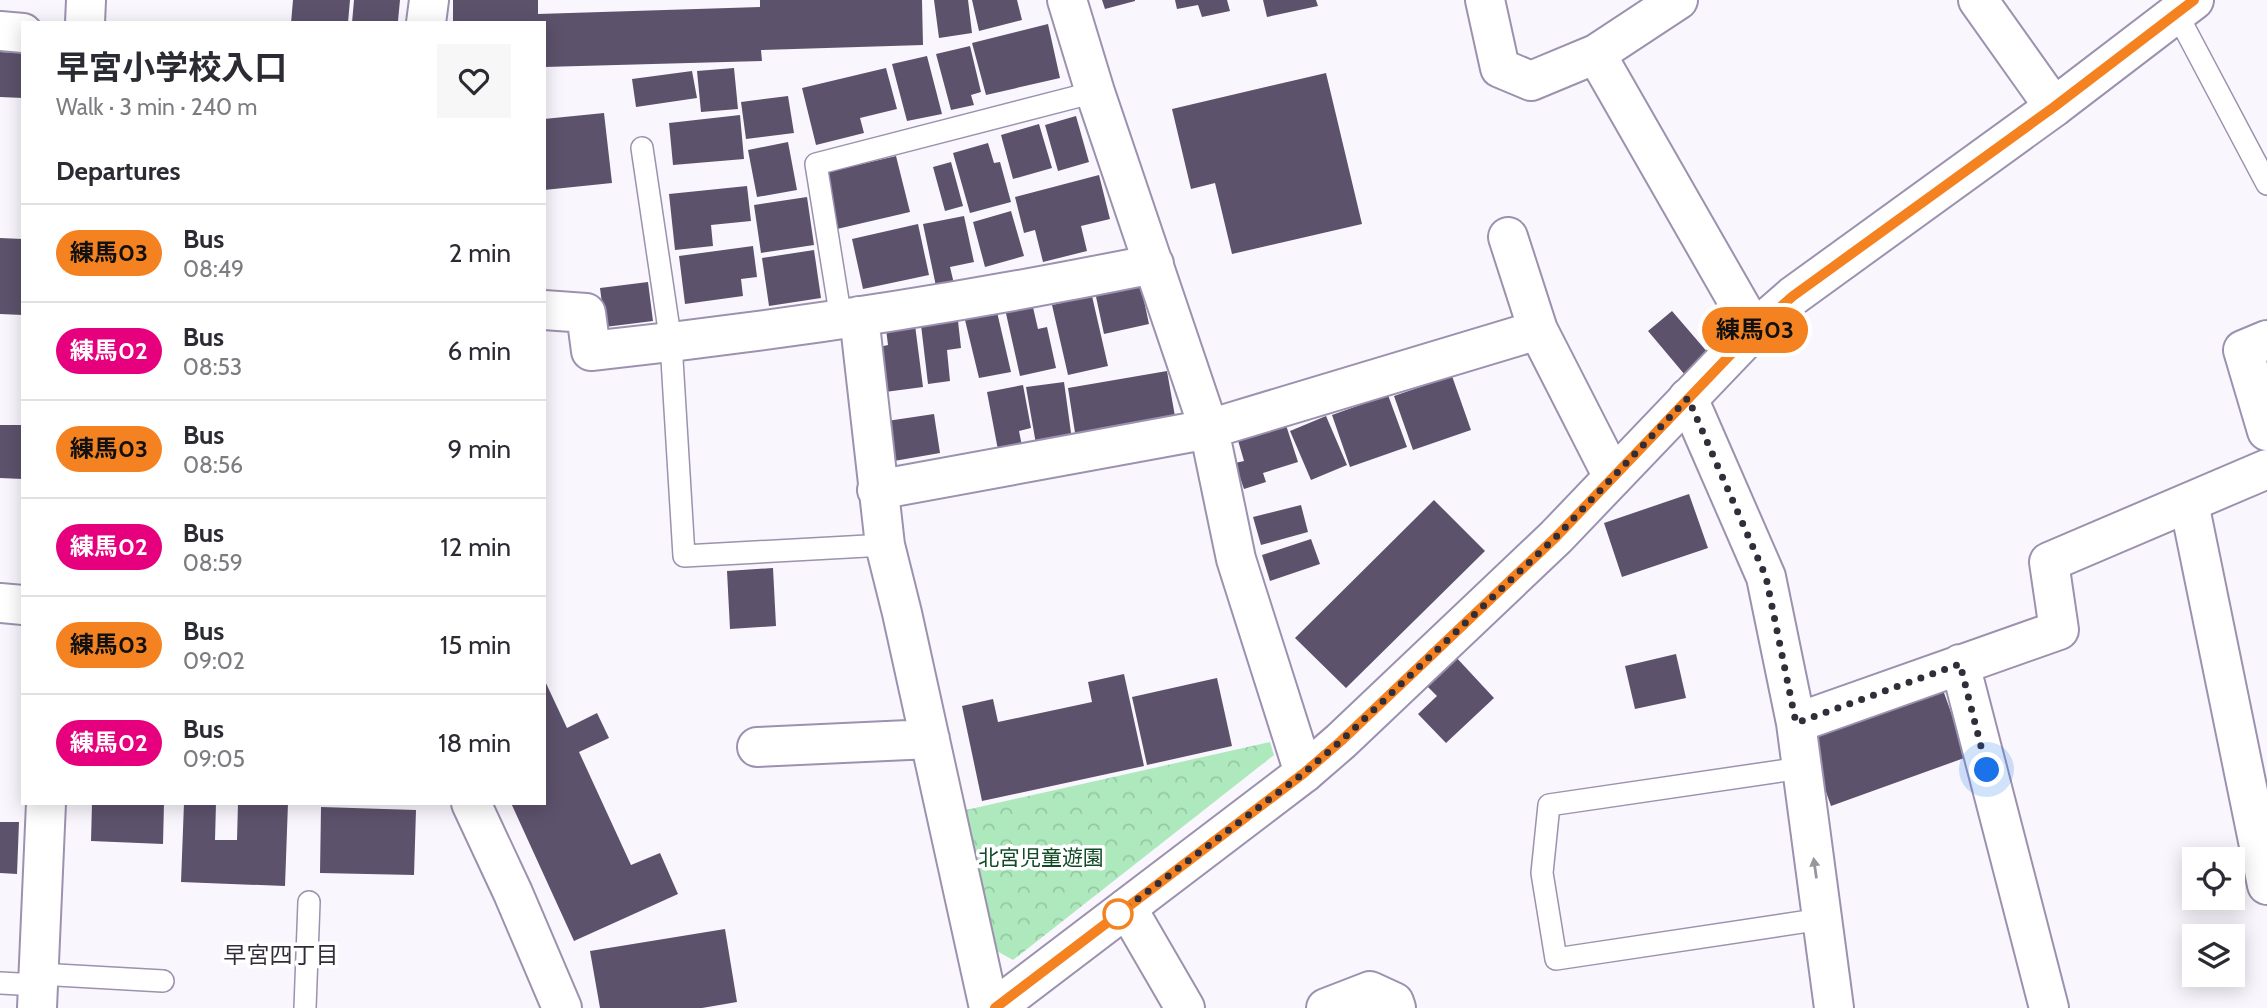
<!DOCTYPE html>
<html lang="en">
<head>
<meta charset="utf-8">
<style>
	body { margin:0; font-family:Cabin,"Noto Sans JP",sans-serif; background:#f7f7f7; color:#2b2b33; height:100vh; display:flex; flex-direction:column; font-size:26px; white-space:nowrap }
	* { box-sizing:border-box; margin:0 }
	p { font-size:23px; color:#7c7c81 }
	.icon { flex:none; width:38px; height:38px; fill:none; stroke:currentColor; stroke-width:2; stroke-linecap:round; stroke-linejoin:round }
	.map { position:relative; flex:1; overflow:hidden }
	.side { position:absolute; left:21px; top:21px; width:525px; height:784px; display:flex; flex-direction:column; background:#fff; border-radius:0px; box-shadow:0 4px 18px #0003 }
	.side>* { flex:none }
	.badge { padding:0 14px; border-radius:23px; font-size:24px; line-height:46px }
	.buttons { position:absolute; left:2182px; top:847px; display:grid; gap:14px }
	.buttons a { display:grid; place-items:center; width:63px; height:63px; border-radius:0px; background:#fff; box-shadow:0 4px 18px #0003; font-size:35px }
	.you { position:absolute; width:35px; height:35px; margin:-18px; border:5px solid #fff; border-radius:50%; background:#1a73e8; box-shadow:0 0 0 10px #1a73e833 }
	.map>.badge { position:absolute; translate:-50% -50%; box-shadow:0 0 0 4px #fff }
	h2 { padding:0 35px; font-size:26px; line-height:63px }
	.round { display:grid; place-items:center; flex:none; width:74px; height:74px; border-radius:0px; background:#f7f7f7 }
	.summary { display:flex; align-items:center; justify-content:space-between; height:119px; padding:0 35px }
	h1 { font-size:33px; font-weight:700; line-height:52px }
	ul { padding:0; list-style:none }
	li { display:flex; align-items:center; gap:21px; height:98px; padding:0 35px; border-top:2px solid #e1e1e2 }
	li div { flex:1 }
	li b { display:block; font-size:26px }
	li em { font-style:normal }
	li .badge { min-width:77px; font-weight:700; text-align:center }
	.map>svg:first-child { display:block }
	.forest { fill:url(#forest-crowns) }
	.building { fill:#5d526c }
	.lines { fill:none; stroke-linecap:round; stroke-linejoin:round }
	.service-casing { stroke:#9c91ae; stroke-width:24 }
	.minor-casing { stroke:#9c91ae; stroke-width:42 }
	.tertiary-casing { stroke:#9c91ae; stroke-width:42 }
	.service { stroke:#fff; stroke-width:21 }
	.minor { stroke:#fff; stroke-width:38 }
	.tertiary { stroke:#fff; stroke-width:38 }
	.oneway { fill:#98969c }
	.line-casing { stroke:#fff; stroke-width:16 }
	.line { stroke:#f58220; stroke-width:10 }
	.walk { stroke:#322e39; stroke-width:7; stroke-dasharray:0 12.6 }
	.stop-dot { fill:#fff; stroke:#f58220; stroke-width:3.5 }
	.labels { text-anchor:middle; stroke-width:7; stroke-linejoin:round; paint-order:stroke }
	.park-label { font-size:21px; fill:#134b29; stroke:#fff }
	.neighbourhood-label { font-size:23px; fill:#322e39; stroke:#fff }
</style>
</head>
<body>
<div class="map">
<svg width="2267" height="1008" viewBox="0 0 2267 1008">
	<defs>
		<pattern id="forest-crowns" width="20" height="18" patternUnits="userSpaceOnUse" patternTransform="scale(1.75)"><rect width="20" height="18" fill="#ade9bd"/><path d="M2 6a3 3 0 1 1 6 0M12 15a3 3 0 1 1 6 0" fill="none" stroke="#95c8a3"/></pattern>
	</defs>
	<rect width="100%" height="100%" fill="#f9f7fd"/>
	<!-- forest -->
	<path class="forest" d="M1270 742 1274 755 1013 960 995 950 966 810Z"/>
	<!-- building -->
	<path class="building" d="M293 0H350L348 23H291Z
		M354 0H400L398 21 352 23Z
		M453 0H538V14L760 7V0H922L923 45 761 50 762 61 544 67V23H453Z
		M934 0H968L972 33 939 38Z
		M972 0H1017L1022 20 979 31Z
		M1102 0H1135V1L1105 9Z
		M1175 0H1227L1230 11 1202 17 1198 5 1177 9Z
		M1263 0H1316L1318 6 1267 17Z
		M1048 24 1060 78 986 95 972 43Z
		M970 46 981 92 971 95 974 105 951 110 936 54Z
		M0 52 23 53V98L0 97Z
		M927 56 942 114 907 121 892 64Z
		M734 68 738 109 701 112 697 71Z
		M886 68 897 109 860 118 864 133 816 145 802 88Z
		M692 71 697 98 636 107 632 79Z
		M1326 73 1362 224 1232 254 1215 183 1191 189 1172 109Z
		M788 96 794 133 746 139 741 102Z
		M604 113 612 183 544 190V119Z
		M740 115 744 159 673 165 669 123Z
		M1076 116 1089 162 1058 171 1045 125Z
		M1039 124 1052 168 1013 179 1001 135Z
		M788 142 797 190 757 197 748 150Z
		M988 143 994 163 1000 162 1011 202 970 213 953 153Z
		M896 156 910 212 837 229 824 173Z
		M951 162 963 206 945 211 933 167Z
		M1099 175 1110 219 1081 226 1087 251 1043 262 1035 230 1024 233 1015 197Z
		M747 186 751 221 711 225 713 246 675 250 669 194Z
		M807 197 814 245 761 253 754 205Z
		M1011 211 1024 256 985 267 973 222Z
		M964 216 974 262 950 267 955 288 937 291 923 224Z
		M918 224 929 275 863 289 852 239Z
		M0 238 23 239V315L0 314Z
		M753 246 757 277 741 279 743 296 685 304 679 256Z
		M814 250 821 298 769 306 762 258Z
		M648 282 653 321 605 327 600 288Z
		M1140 282 1149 324 1104 334 1095 292Z
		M1092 296 1108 366 1068 375 1052 305Z
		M1032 303 1038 329 1047 327 1056 368 1020 376 1005 309Z
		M1672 311 1709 354 1685 375 1648 331Z
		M997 312 1011 372 979 378 965 320Z
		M958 321 961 348 947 350 950 381 928 384 921 325Z
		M915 325 923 387 885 392 879 347 888 345 886 329Z
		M1167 371 1176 422 1076 439 1068 388Z
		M1452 376 1471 430 1413 450 1394 396Z
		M1064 382 1072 440 1036 444 1026 387Z
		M1023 385 1031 428 1019 431 1022 446 998 450 987 392Z
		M1388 395 1407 447 1350 467 1332 415Z
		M934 414 940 453 894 461 887 421Z
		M1326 416 1347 465 1311 480 1290 431Z
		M1285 422 1298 462 1263 473 1266 482 1244 489 1235 463 1244 461 1237 437Z
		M0 425H23V479L0 478Z
		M1689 494 1708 548 1622 577 1604 523Z
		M1434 500 1485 551 1346 688 1295 638Z
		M1301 505 1308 532 1261 545 1253 517Z
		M1311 539 1320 564 1270 581 1262 555Z
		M773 568 776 626 730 629 727 571Z
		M1676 654 1686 698 1635 709 1625 666Z
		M1454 655 1494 698 1446 743 1418 714 1437 696 1424 683Z
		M1124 674 1144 766 982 801 962 706 993 699 998 722 1092 702 1088 682Z
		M1217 678 1232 746 1147 765 1132 697Z
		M544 679 567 728 597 713 609 738 579 752 631 865 660 853 678 894 574 941 511 803H544Z
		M1943 690 1967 757 1831 806 1807 738Z
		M92 803H164L163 844 91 841Z
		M184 803H216L215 840H237L238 803H288L285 886 181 882Z
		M321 807 416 810 414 875 320 873Z
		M0 822H19L17 874 0 873Z
		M725 929 737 1002 702 1008H600L590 951Z"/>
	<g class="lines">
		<!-- service casing -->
		<g class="service-casing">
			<path id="service" d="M2177 14 2267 184
				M642 148 671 343 684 556 885 545
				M841 319 816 164 1095 92
				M1801 768 1549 805 1542 873 1556 959 1822 919
				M39 974 163 981
				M0 983 38 985
				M305 1008 309 902"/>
		</g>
		<!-- minor casing -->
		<g class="minor-casing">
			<path id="minor" d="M1067 0 1095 92 1209 429 1236 559 1304 773
				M1485 0 1500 68 1531 81 1596 54 1754 330
				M1978 0 2054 107
				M85 23 86 0
				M0 31 23 33
				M1596 54 1678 0
				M1508 237 1538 330
				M544 310 586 313 591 351C780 331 968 302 1154 264
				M859 316 885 545 902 613 989 1008
				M2267 340 2243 350 2267 431
				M1688 398 1766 577 1796 723 1834 1008
				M877 490 1209 429 1538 330 1613 477
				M2189 503 2267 885
				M0 603 23 605
				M1960 664 2049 1008
				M1796 723 2059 630 2049 562 2267 469
				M757 747 930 739
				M1127 908 1185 1008
				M37 1008 46 803
				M1326 1008 1370 991 1394 1002 1396 1008"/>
		</g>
		<!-- tertiary casing -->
		<g class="tertiary-casing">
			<path id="tertiary" d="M426 23 429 0
				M471 803 513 893 562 1008
				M995 1008 1304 773 1341 741 1556 537 1754 330 1793 296 2054 107 2194 0"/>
		</g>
		<!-- service -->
		<use href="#service" class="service"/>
		<!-- minor -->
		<use href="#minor" class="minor"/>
		<!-- tertiary -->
		<use href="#tertiary" class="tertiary"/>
	</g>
	<!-- one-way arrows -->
	<defs><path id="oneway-solid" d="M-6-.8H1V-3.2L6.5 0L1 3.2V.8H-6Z" transform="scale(1.75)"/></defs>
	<use class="oneway" href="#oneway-solid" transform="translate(1815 868) rotate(-98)"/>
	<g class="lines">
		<!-- line casing -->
		<g class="line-casing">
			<path id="line" d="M995 1008 1304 773 1341 741 1556 537 1754 330 1793 296 2054 107 2194 0"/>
		</g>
		<!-- line -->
		<use href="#line" class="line"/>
		<!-- walk -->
		<path class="walk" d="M1118 914 1304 773 1341 741 1556 537 1688 398 1766 577 1796 723 1960 664 1987 770"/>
	</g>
	<!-- markers -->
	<circle class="stop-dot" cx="1118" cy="914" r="14"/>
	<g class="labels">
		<!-- park labels -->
		<g class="park-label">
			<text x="1041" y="865">北宮児童遊園</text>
		</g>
		<!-- neighbourhood labels -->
		<g class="neighbourhood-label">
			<text x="281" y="963">早宮四丁目</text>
		</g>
	</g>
</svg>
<div class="buttons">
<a><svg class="icon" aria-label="locate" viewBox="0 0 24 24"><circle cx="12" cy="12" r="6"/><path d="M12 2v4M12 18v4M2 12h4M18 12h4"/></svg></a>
<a><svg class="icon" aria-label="layers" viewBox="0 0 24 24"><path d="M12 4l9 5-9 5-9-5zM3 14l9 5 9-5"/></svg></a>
</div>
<div class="you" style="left:1987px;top:770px"></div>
<b class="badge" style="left:1755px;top:330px;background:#f58220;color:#111">練馬03</b>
<section class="side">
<div class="summary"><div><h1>早宮小学校入口</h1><p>Walk · 3 min · 240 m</p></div><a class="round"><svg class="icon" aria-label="heart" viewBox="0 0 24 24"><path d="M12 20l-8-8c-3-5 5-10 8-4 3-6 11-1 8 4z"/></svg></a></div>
<h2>Departures</h2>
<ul>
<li><span class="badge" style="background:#f58220;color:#111">練馬03</span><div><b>Bus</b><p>08:49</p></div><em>2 min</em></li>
<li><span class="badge" style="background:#e6007e;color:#fff">練馬02</span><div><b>Bus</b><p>08:53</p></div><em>6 min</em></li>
<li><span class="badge" style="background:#f58220;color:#111">練馬03</span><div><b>Bus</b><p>08:56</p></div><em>9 min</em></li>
<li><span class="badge" style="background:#e6007e;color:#fff">練馬02</span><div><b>Bus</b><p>08:59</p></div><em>12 min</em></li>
<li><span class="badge" style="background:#f58220;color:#111">練馬03</span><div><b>Bus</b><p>09:02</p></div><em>15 min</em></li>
<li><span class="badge" style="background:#e6007e;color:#fff">練馬02</span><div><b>Bus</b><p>09:05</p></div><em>18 min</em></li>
</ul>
</section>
</div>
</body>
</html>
